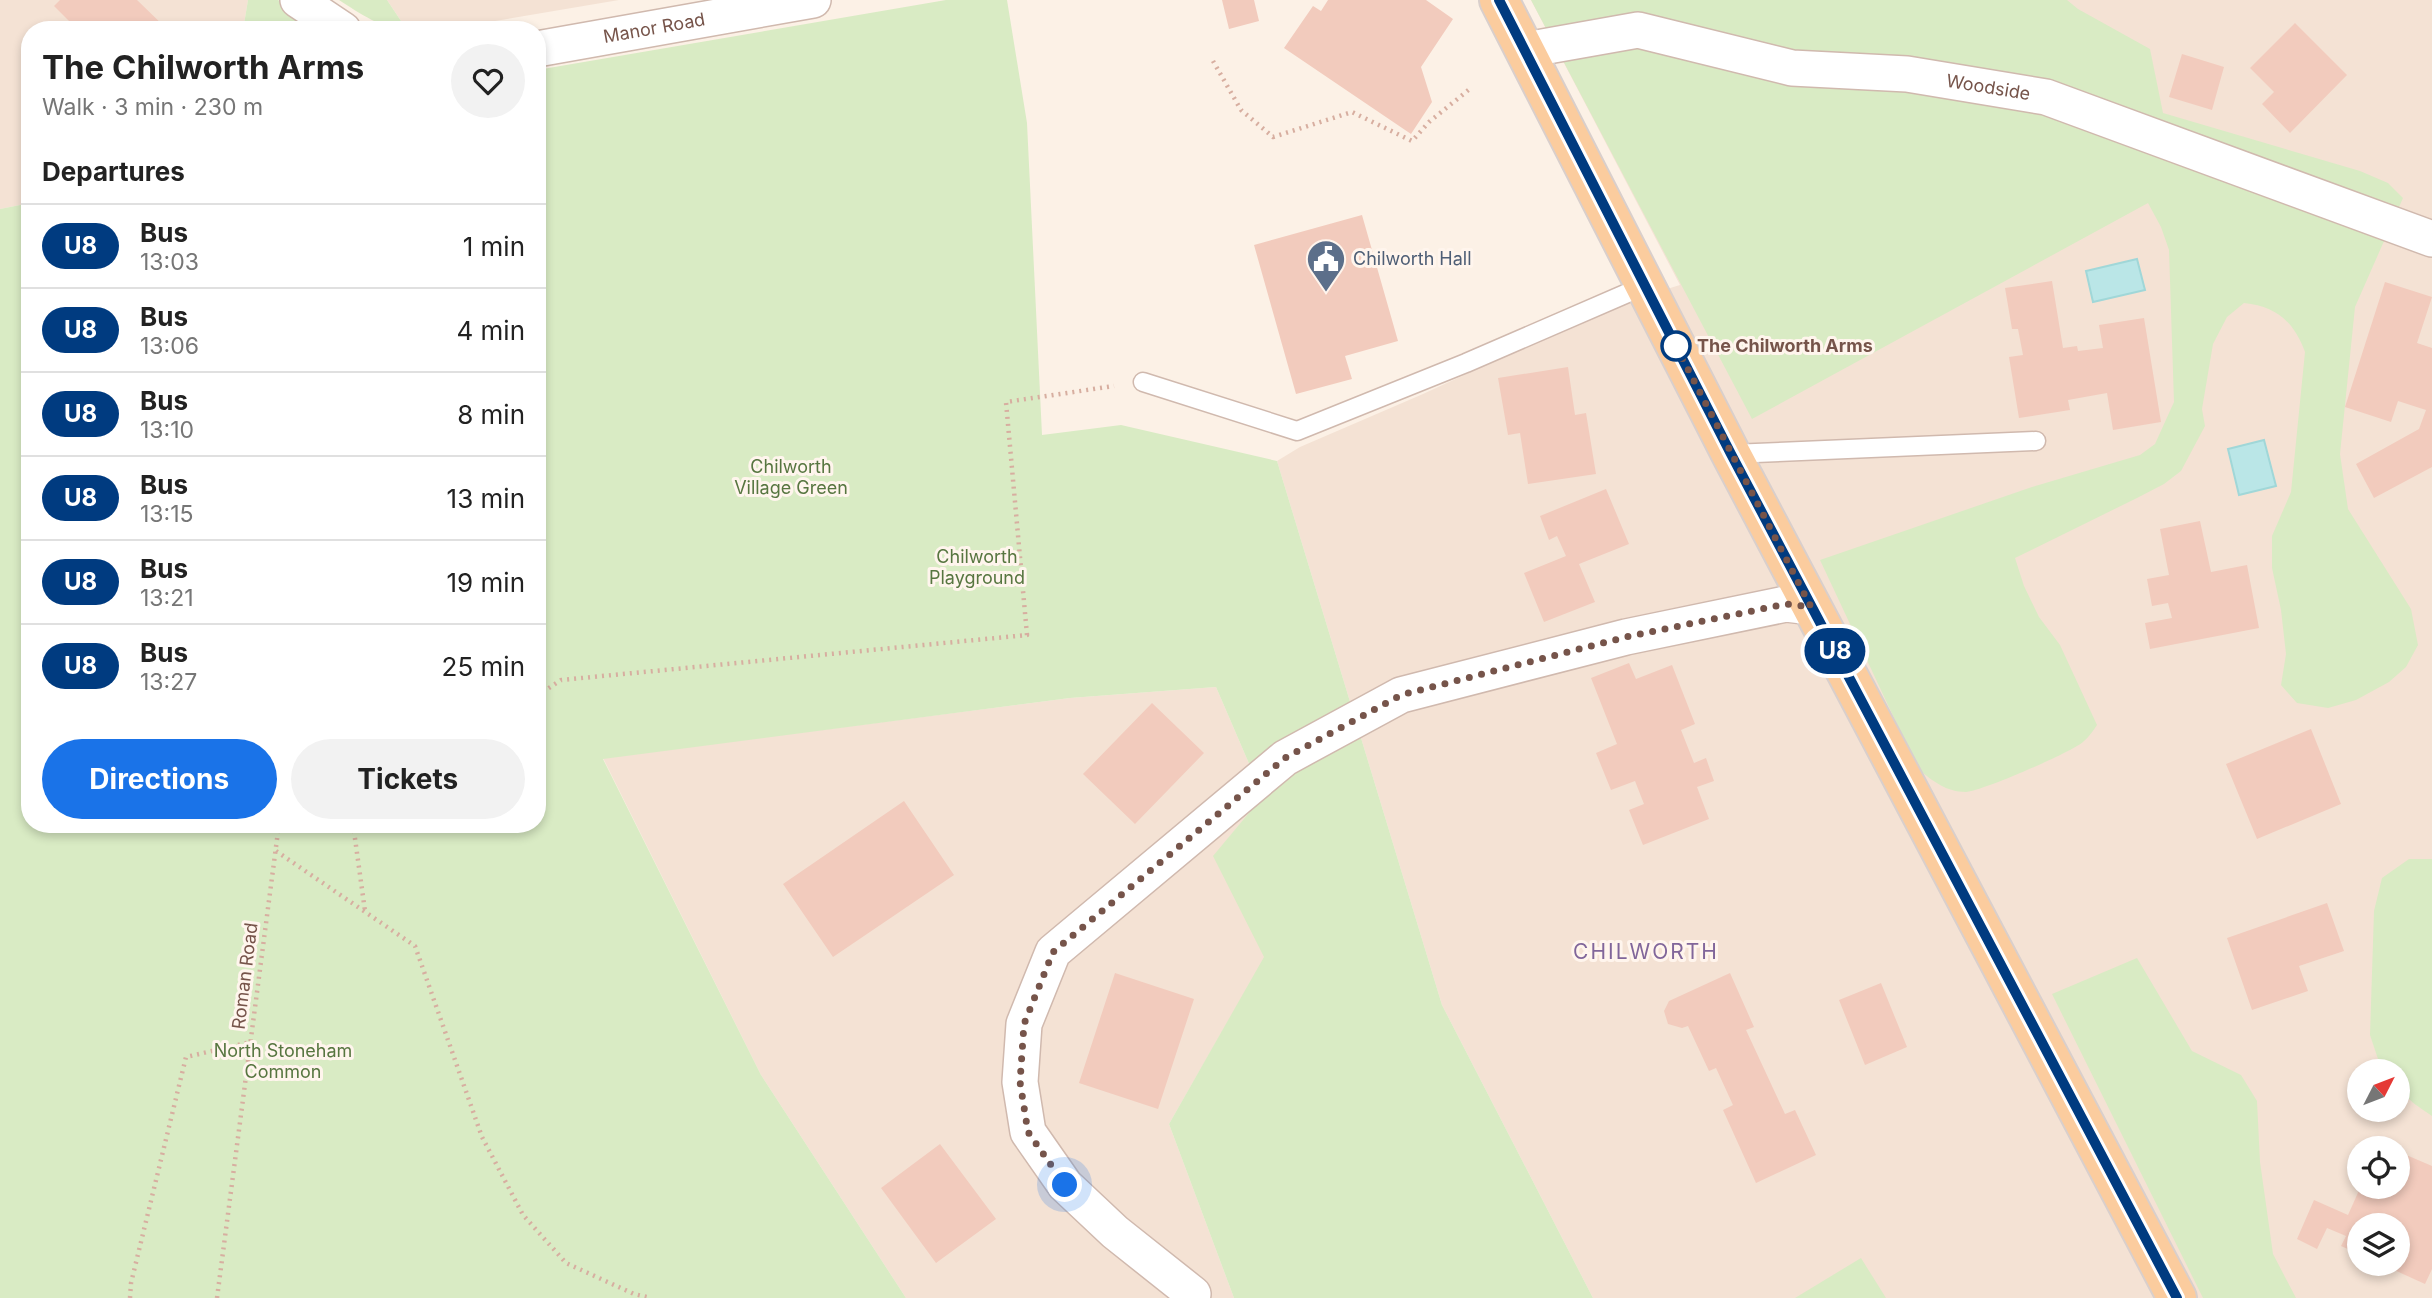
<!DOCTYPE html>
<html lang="en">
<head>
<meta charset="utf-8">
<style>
	body { margin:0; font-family:Inter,sans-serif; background:#f2f2f2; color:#222; height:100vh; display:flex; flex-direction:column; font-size:26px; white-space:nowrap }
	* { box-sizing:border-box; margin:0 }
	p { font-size:23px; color:#767676 }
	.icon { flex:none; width:38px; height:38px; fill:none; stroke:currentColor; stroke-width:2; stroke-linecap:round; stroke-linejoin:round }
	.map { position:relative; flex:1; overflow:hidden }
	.sheet { position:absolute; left:21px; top:21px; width:525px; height:812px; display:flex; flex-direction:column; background:#fff; border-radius:28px; box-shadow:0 4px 10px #0003 }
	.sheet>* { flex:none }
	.badge { padding:0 14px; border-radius:23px; font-size:24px; line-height:46px }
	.needle { width:46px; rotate:48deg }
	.controls { position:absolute; left:2347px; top:1059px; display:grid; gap:14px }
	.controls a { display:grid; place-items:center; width:63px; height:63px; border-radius:50%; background:#fff; box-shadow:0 4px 10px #0003; font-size:35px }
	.you { position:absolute; width:35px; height:35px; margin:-18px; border:5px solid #fff; border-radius:50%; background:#1a73e8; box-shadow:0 0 0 10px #1a73e833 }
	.map>.badge { position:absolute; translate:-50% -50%; box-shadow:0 0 0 4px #fff }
	h2 { padding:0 21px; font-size:26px; line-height:63px }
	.round { display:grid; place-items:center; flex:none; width:74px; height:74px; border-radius:37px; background:#f2f2f2 }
	.summary { display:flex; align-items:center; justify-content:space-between; height:119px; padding:0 21px }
	h1 { font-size:33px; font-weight:700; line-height:52px }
	.primary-button { display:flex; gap:14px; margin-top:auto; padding:14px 21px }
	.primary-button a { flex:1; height:80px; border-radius:42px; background:#1a73e8; color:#fff; font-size:28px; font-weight:700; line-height:80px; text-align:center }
	.primary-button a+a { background:#f2f2f2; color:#222 }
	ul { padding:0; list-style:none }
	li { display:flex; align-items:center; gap:21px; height:84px; padding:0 21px; border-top:2px solid #e0e0e0 }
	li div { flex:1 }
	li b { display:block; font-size:26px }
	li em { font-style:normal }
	li .badge { min-width:77px; font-weight:700; text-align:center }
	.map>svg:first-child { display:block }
	.residential { fill:#f4e2d4; fill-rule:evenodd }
	.green { fill:#d9ebc4 }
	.water { fill:#bae6e7; stroke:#a0d7d8; stroke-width:2 }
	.building { fill:#f2cbbd }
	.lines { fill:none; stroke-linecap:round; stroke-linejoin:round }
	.lane-casing { stroke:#d0b9ae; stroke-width:21 }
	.street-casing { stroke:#d0b9ae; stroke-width:38 }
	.primary-casing { stroke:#d9cfcc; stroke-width:42 }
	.path { stroke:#d7aea0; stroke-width:4.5; stroke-dasharray:2 5; stroke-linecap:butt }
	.lane { stroke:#fff; stroke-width:18 }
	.street { stroke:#fff; stroke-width:35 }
	.primary { stroke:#fbcc9e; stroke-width:38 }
	.line-casing { stroke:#fff; stroke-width:16 }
	.line { stroke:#003b80; stroke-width:10 }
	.walk { stroke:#76544a; stroke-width:7; stroke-dasharray:0 12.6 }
	.stop-dot { fill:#fff; stroke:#003b80; stroke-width:3.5 }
	.labels { text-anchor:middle; stroke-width:6; stroke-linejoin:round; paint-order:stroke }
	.street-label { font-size:18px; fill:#76544a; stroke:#fff5ed }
	.service-label { font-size:18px; fill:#4e5e75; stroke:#fff5ed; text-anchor:start }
	.stop-label { font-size:18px; font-weight:bold; fill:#76544a; stroke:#fff5ed; text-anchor:start }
	.park-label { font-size:18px; fill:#577640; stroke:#fff5ed }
	.quarter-label { font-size:21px; letter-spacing:2px; fill:#81669a; stroke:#fff5ed }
</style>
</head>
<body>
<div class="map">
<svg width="2432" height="1298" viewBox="0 0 2432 1298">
	<rect width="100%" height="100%" fill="#fcf1e6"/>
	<!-- residential -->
	<path class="residential" d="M0 0H248L243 30H30V203L0 209Z
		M387 0H619L442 30H407Z
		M1531 0H2432V1298H1593L1442 1005 1277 461 1300 447 1423 394 1618 304 1680 285ZM2359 1071H2398V1110H2359ZM2359 1148H2398V1186H2359ZM2359 1225H2398V1264H2359Z
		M1216 687 1263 796 1214 856 1265 957 1169 1124 1234 1298H906L761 1075 603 758 1070 698Z"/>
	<!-- green -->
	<path class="green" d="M248 0H278L323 30H243Z
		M339 0H387L407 30C384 30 359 13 339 0Z
		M946 0H1007L1027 123 1042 435 1121 425 1277 461 1442 1005 1593 1298H1234L1169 1124 1264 957 1213 856 1263 796 1216 687 1070 698 603 759 761 1075 906 1298H0V209L30 203V824H537V70Z
		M1531 0H2067L2078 9 2150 49 2163 113 2360 171 2388 183 2403 198 2355 307 2340 454 2348 509 2411 609 2418 645 2406 667 2389 682 2356 700 2328 708 2297 703 2281 685 2286 654 2281 610 2272 568V536L2291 492 2305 352C2294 322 2276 306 2244 303L2227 317 2213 344 2202 409 2205 426 2181 471 2164 484 2137 498 2015 558 2024 586 2039 617 2060 645 2097 725C2093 731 2088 738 2083 742 2072 752 1980 792 1966 792 1946 792 1933 781 1918 769L1820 560 2032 487 2140 455 2155 444 2174 402 2169 250 2161 227 2148 203 1752 419Z
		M2409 859H2432V1116C2413 1103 2398 1095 2398 1071H2386L2379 1062 2370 1035 2374 911 2382 878Z
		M2137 958 2192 1051 2241 1075 2257 1101 2260 1162 2273 1254 2296 1298H2203L2052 994Z
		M1861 1258 1886 1298H1795Z"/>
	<!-- water -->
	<path class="water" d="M2137 259 2145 290 2093 302 2086 271Z
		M2264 440 2276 486 2239 495 2228 449Z"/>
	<!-- building -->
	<path class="building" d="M60 0H137L168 30H78L54 6Z
		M1222 0H1254L1259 21 1229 29Z
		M1328 0H1426L1453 19 1421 67 1432 102 1411 134 1284 48 1313 6 1321 11Z
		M2295 23 2347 75 2290 133 2262 104 2274 92 2250 68Z
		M2182 54 2224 67 2212 110 2169 97Z
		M1362 215 1398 341 1345 356 1352 379 1296 394 1254 245Z
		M2052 281 2063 348 2077 346 2078 351 2103 348 2099 325 2144 318 2161 422 2113 430 2107 393 2068 400 2070 410 2019 418 2009 357 2023 355 2018 329H2012L2005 288Z
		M2385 282 2432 297 2417 343 2432 348V467L2374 498 2356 464 2419 429 2426 410 2398 401 2391 422 2345 407Z
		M1568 367 1575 415 1586 413 1596 474 1528 484 1520 433 1508 435 1498 378Z
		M1606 489 1629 544 1579 564 1595 602 1544 622 1524 573 1566 556 1557 536 1549 540 1540 516Z
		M2200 521 2211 572 2247 565 2259 628 2150 649 2145 623 2172 618 2168 603 2152 606 2147 579 2169 575 2160 529Z
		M1629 663 1636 679 1672 665 1695 724 1681 730 1694 763 1706 758 1714 781 1697 787 1709 819 1643 845 1629 810 1644 804 1635 781 1611 790 1596 753 1617 744 1591 678Z
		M1152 703 1204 753 1135 824 1083 774Z
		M2311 729 2341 804 2257 839 2226 764Z
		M904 801 954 875 833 957 783 884Z
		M2327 903 2344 951 2299 966 2308 991 2252 1010 2227 938Z
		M1115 973 1194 999 1158 1109 1079 1083Z
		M1730 973 1754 1027 1746 1030 1785 1114 1795 1110 1816 1155 1756 1183 1723 1110 1733 1105 1716 1068 1709 1071 1688 1026 1682 1028 1668 1024 1664 1011 1669 1001Z
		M1881 983 1907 1047 1865 1065 1839 1000Z
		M940 1144 996 1219 936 1263 881 1188Z
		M2404 1154 2432 1166V1269L2425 1284 2381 1264H2398V1225H2359V1254L2341 1246 2346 1236 2327 1228 2317 1249 2297 1239 2314 1200 2348 1215 2361 1186H2367L2386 1195 2390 1186H2398V1169Z"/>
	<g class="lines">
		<!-- lane casing -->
		<g class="lane-casing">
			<path id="lane" d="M1143 382 1297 431 1466 363 1646 285
				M1731 454 2036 441"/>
		</g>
		<!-- street casing -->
		<g class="street-casing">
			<g id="street">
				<path d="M298 0 343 30"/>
				<path id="s1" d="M537 49 813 0"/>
				<path id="s2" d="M1525 50 1638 30 1792 68 1907 74 2046 97 2432 239"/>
				<path d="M1193 1294 1115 1232 1065 1185 1028 1132 1020 1082 1024 1024 1053 952 1285 758 1401 695 1626 637 1786 604 1811 607"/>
			</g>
		</g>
		<!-- primary casing -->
		<g class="primary-casing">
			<path id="primary" d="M1499 0 1731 454 2177 1298"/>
		</g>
		<!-- path -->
		<path class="path" d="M1213 61 1241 110 1273 137 1352 112 1412 141 1429 122 1471 88
			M537 696 561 680 1027 635 1006 402 1114 386
			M353 824 365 911
			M276 851 415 946 482 1137 523 1215 566 1263 634 1294 651 1298
			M130 1298 131 1283 186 1057 251 1042
			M217 1298 279 824"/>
		<!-- lane -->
		<use href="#lane" class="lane"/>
		<!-- street -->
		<use href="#street" class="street"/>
		<!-- primary -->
		<use href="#primary" class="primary"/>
	</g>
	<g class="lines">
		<!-- line casing -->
		<g class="line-casing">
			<path id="line" d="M1499 0 1731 454 2177 1298"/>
		</g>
		<!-- line -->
		<use href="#line" class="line"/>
		<!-- walk -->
		<path class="walk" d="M1065 1185 1028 1132 1020 1082 1024 1024 1053 952 1285 758 1401 695 1626 637 1786 604 1811 607 1676 346"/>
	</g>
	<!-- icons -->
	<defs>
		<g id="civic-pin" transform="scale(2.0125)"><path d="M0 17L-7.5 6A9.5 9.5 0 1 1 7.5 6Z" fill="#5c6f8a" stroke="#fff5ed"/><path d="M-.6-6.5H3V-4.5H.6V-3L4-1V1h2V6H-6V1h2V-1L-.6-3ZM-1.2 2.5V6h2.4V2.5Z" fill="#fff"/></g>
	</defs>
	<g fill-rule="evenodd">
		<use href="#civic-pin" x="1326" y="259"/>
	</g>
	<!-- markers -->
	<circle class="stop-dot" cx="1676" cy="346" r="14"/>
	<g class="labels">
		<!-- street labels -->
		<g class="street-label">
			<text dy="6" stroke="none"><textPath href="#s1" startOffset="119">Manor Road</textPath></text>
			<text dy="6" stroke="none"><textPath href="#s2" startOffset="471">Woodside</textPath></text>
			<text transform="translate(245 976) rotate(-83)" y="6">Roman Road</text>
		</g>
		<!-- service labels -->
		<g class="service-label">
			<text x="1353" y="265">Chilworth Hall</text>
		</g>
		<!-- stop labels -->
		<g class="stop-label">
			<text x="1697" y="352">The Chilworth Arms</text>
		</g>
		<!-- park labels -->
		<g class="park-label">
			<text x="791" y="473">Chilworth<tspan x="791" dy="21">Village Green</tspan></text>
			<text x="977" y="563">Chilworth<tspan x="977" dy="21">Playground</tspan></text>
			<text x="283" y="1057">North Stoneham<tspan x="283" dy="21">Common</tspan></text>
		</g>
		<!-- quarter labels -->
		<g class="quarter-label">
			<text x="1646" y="959">CHILWORTH</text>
		</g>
	</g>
</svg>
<div class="controls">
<a><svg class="needle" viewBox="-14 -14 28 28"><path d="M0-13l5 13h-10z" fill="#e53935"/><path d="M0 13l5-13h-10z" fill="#767676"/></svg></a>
<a><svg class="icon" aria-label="locate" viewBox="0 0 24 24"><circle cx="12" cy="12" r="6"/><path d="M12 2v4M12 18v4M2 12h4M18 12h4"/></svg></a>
<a><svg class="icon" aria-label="layers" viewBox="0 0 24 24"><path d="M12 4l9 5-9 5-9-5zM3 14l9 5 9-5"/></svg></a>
</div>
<div class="you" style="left:1065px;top:1185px"></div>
<b class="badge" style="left:1835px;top:651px;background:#003b80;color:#fff">U8</b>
<section class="sheet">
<div class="summary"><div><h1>The Chilworth Arms</h1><p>Walk · 3 min · 230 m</p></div><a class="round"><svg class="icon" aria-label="heart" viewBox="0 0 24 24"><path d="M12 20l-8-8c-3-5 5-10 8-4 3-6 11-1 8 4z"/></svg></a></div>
<h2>Departures</h2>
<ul>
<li><span class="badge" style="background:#003b80;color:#fff">U8</span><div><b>Bus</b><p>13:03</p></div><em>1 min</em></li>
<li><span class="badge" style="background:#003b80;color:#fff">U8</span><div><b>Bus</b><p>13:06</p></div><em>4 min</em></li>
<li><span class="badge" style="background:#003b80;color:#fff">U8</span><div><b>Bus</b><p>13:10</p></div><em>8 min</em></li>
<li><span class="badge" style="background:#003b80;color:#fff">U8</span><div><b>Bus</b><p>13:15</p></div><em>13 min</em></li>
<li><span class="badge" style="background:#003b80;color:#fff">U8</span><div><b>Bus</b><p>13:21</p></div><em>19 min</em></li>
<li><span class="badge" style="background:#003b80;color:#fff">U8</span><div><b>Bus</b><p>13:27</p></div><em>25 min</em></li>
</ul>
<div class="primary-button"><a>Directions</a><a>Tickets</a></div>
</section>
</div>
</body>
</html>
